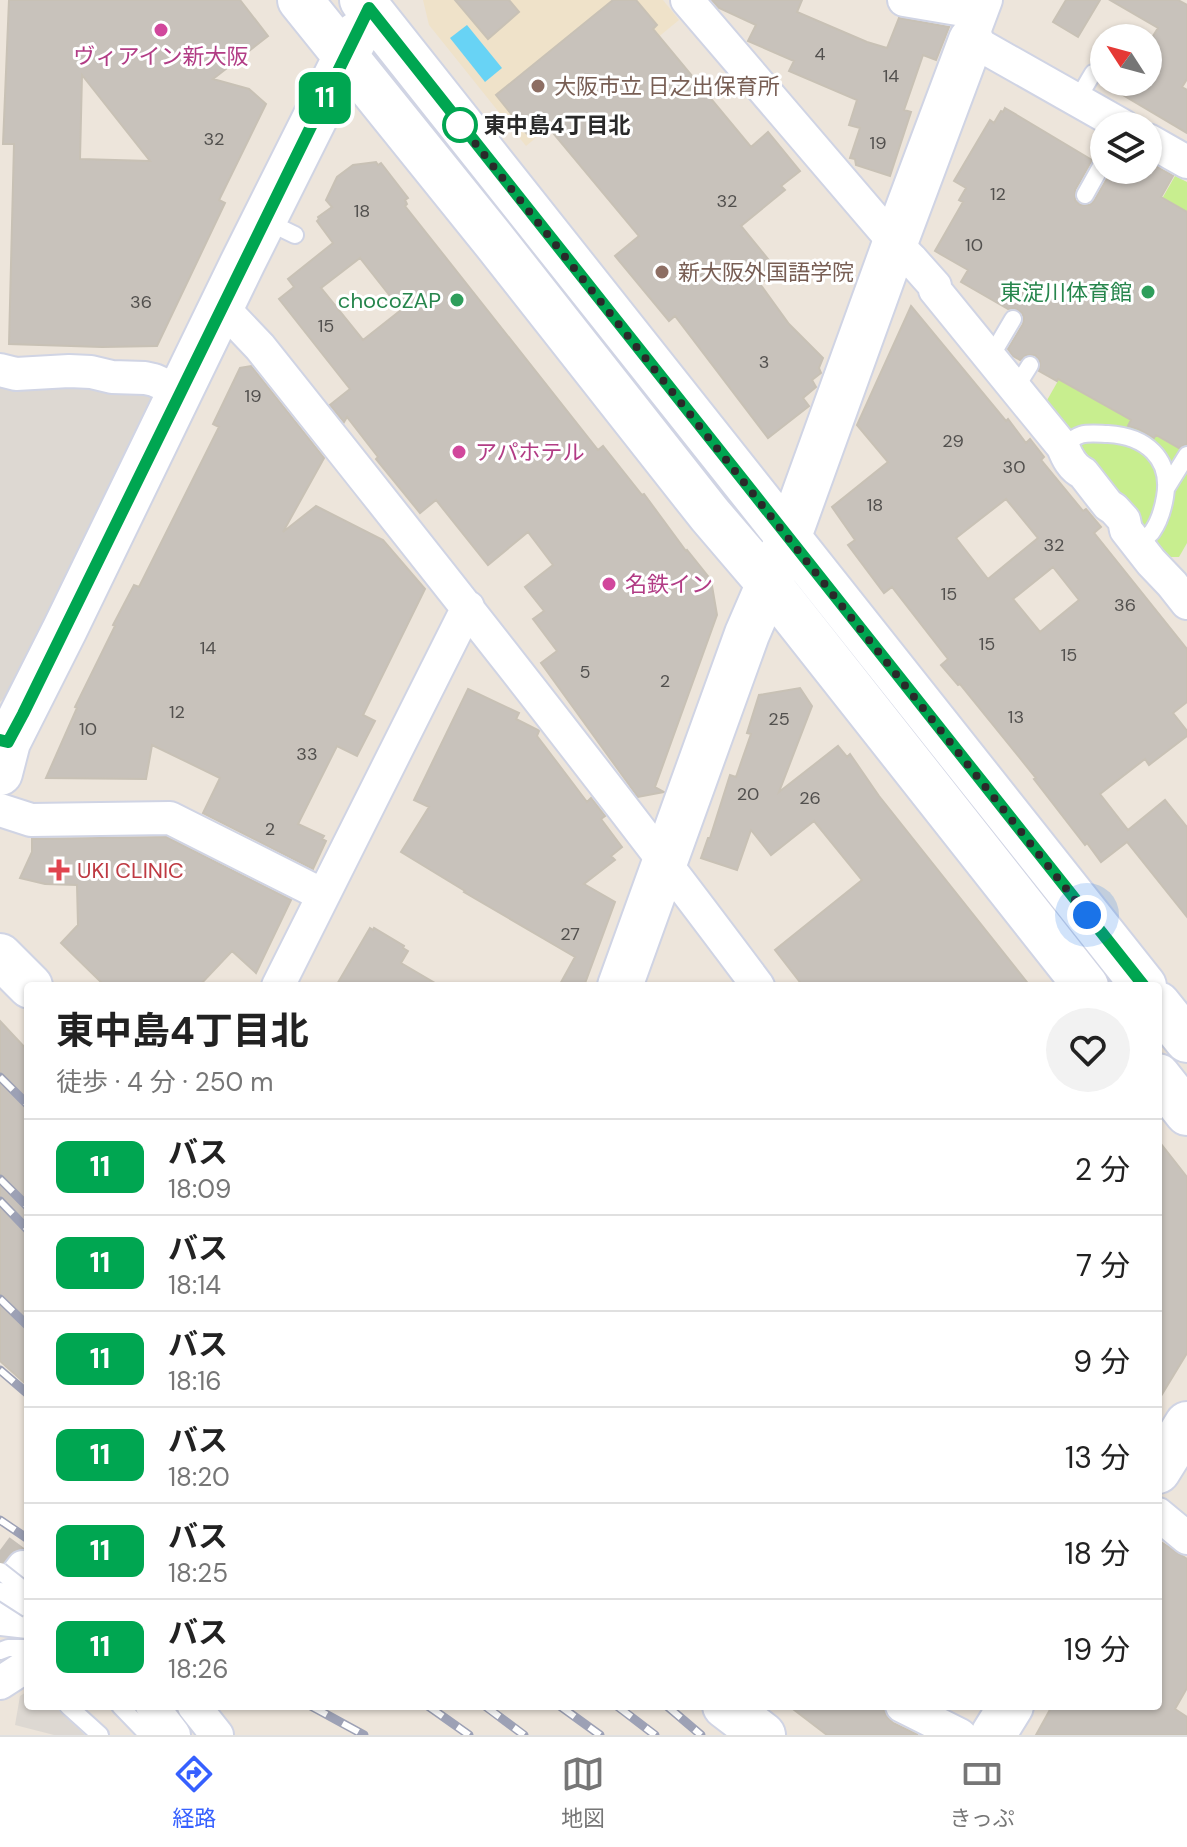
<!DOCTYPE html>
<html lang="ja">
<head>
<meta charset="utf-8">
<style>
	body { margin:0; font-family:"DM Sans","Noto Sans JP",sans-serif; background:#f2f2f2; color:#222; height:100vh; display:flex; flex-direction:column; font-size:30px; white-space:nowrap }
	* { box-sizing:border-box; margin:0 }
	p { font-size:26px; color:#767676 }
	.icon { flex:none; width:44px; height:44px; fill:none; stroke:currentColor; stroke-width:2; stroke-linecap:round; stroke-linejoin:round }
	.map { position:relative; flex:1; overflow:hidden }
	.drawer { position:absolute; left:24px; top:982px; width:1138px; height:728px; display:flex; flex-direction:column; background:#fff; border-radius:8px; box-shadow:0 2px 6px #0004 }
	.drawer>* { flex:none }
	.badge { padding:0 16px; border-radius:12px; font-size:28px; line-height:52px }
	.needle { width:52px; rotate:306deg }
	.tools { position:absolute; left:1090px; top:24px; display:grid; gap:16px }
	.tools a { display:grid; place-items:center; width:72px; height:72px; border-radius:50%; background:#fff; box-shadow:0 2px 6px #0004; font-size:40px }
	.you { position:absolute; width:40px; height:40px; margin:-20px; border:6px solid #fff; border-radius:50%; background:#1a73e8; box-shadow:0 0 0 12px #1a73e833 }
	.map>.badge { position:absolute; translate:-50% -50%; box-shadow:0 0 0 4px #fff }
	.round { display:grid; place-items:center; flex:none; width:84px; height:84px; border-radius:42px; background:#f2f2f2 }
	.summary { display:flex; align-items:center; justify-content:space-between; height:136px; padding:0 32px }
	h1 { font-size:38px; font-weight:700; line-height:60px }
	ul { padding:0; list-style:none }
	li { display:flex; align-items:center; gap:24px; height:96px; padding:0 32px; border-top:2px solid #e0e0e0 }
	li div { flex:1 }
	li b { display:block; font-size:30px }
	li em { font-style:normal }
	li .badge { min-width:88px; font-weight:700; text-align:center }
	.tab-bar { display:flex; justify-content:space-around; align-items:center; height:112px; border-top:2px solid #e0e0e0; background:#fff; font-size:22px; color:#767676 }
	.tab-bar a { display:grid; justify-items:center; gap:4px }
	.tab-bar .selected { color:#3660ff }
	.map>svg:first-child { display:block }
	.education { fill:#efe2c9 }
	.pitch { fill:#c8ee8f }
	.plaza { fill:#ddd8d2 }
	.water { fill:#68d3f5 }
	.building { fill:#c8c2bb; stroke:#c8c1b5; stroke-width:2; fill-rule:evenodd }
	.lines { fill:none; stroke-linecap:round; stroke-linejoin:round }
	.street-tunnel { stroke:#c6c0b8; stroke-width:32; stroke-dasharray:32 16; stroke-linecap:butt }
	.lane-casing { stroke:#d0d4e4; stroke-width:20 }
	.street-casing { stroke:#d0d4e4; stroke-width:36 }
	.secondary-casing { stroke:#d0d4e4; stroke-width:48 }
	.lane { stroke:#fff; stroke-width:16 }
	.street { stroke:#fff; stroke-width:32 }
	.secondary { stroke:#fff; stroke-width:44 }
	.rail-casing { stroke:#9da1b5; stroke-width:9 }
	.rail { stroke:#fff; stroke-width:6; stroke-dasharray:18; stroke-linecap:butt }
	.lane-bridge-casing { stroke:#d0d4e4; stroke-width:20; stroke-linecap:butt }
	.lane-bridge { stroke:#fff; stroke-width:16 }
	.line-casing { stroke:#fff; stroke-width:18 }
	.line { stroke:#00a651; stroke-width:12 }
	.walk { stroke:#2a2a2a; stroke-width:8; stroke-dasharray:0 14.4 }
	.hotel-dot { fill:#d1479c; stroke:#fff; stroke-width:3 }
	.education-dot { fill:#8d6e63; stroke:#fff; stroke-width:3 }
	.stop-dot { fill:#fff; stroke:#00a651; stroke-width:4 }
	.leisure-dot { fill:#2e9e5b; stroke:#fff; stroke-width:3 }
	.health-dot { fill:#e0444e; stroke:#fff; stroke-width:3 }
	.labels { text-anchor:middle; stroke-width:6; stroke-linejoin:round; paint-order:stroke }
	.number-label { font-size:18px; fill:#52504e }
	.hotel-label { font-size:22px; fill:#b23c85; stroke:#fff; text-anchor:start }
	.education-label { font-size:22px; fill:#785e54; stroke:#fff; text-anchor:start }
	.stop-label { font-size:22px; font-weight:bold; fill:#2a2a2a; stroke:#fff; text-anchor:start }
	.leisure-label { font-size:22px; fill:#27864d; stroke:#fff; text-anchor:end }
	.health-label { font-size:22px; fill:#be3a42; stroke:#fff; text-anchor:start }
</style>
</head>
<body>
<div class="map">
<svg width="1187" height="1735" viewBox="0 0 1187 1735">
	<rect width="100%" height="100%" fill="#ede5db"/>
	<!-- education -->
	<path class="education" d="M423 0H663L679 20 526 146 429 25Z"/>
	<!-- pitch -->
	<path class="pitch" d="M1175 176 1187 182V543L1179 557H1168L1046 402Z"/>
	<!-- plaza -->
	<path class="plaza" d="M0 377 90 379 153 396V403L8 694 0 702Z
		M28 1691V1706H54L85 1735H54L15 1725 20 1696Z"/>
	<!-- water -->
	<path class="water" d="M467 25 502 68 485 82 450 38Z"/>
	<!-- building -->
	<path class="building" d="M9 0H240L268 36 213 79 249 89 266 104 219 200 225 203 157 346 102 347 9 344 14 144H3ZM82 75 150 161 80 159Z
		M455 0H509L519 12 488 39Z
		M613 0H636L657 25 653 29 751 147 768 132 800 171 781 186 785 190 741 226 777 270 760 284 789 324 823 358 819 368 821 373 812 380 816 387 803 398 809 406 768 438 675 316 669 321 615 256 639 236 544 122 528 135 496 95Z
		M712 0H802L797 12 867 42 887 48 899 18 949 27 936 60 923 55 904 110 911 112 890 176 856 165 855 159 850 158 860 128 849 125 857 100 789 71 794 61 748 41 756 25 719 8Z
		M1066 0H1100L1078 37 1053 22Z
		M1110 0H1178L1187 5V79L1182 87 1187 90V133L1101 82H1148V44L1158 28Z
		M1005 108 1092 160 1075 190V200L1080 205H1090L1094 201 1112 170H1148V162L1173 176 1161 197 1187 212V444L1179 448 1156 435 1154 438 1138 429 1128 426 1131 420 1058 379 1057 381 1039 371 1040 361 1035 355H1026L1020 360 1013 356 1008 349 1023 324 1024 318 1022 313 1014 308 1008 309 961 282 968 270 935 251 963 202 959 200 966 188 954 181 990 120 994 123 1001 111 1003 112Z
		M376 162 378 165 381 163 408 198 405 200 407 204 405 206 598 450 603 446 642 495 644 494 686 551 687 550 711 580 717 615 655 787 664 792 638 797 541 663 557 651 533 619 544 611 525 587 553 565 528 532 488 565 436 500 420 513 376 459 378 457 347 417 344 422 330 405 350 389 279 299 294 287 288 279 333 243 317 221 319 219 318 217 332 207 326 200 337 177 353 165ZM360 258 401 310 363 340 321 288Z
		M911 306 1006 421 1008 419 1026 443 1030 439 1044 457 1041 460 1083 511 1086 509 1101 527 1094 533 1187 649V702L1173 713 1187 731V736L1149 765 1145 759 1100 794 1128 830 1165 800 1187 827V917L1127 842 1101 862 1087 843 1085 845 1034 779 1036 778 960 684 958 685 941 665 948 659 892 587 884 593 848 545 855 540 832 507 888 462 857 425ZM1006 499 1038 538 988 579 956 538ZM1053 567 1079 600 1040 632 1013 599Z
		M251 366 324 458 283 532 316 506 383 540 425 589 363 715 375 721 357 756 337 746 298 824 324 836 322 839 326 841 313 869 203 813 220 778 152 745 146 779 46 778 77 708 75 707 115 626 113 625 134 585 139 587 219 427 213 424 240 368Z
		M800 688 812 706 779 792 838 746 847 757 850 754 879 796 1030 986H803L775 950 862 880 814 821 771 855 751 830 737 870 701 858 708 838H710L730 775 736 777 751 734 747 733 759 695Z
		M468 689 519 713 516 719 538 730 539 731 537 736 587 802 591 798 605 816 601 819 622 847 611 856 615 860 584 884 615 902 584 986H559L575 957 464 892 465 891 401 852 429 807 414 800Z
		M166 837 291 900 256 973 232 951 199 986H105L61 943 78 925 77 885 45 884 20 878 32 852V839Z
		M370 928 373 930 374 928 404 946 403 948 408 951 401 963 440 986H336Z
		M0 1021 28 1051V1386L0 1361Z
		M1158 1140 1187 1177V1353L1158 1401Z
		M1158 1540 1187 1559V1688L1175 1709 1187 1717V1735H1036L1052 1706H1158Z
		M789 1706H883L886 1716 893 1723 918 1735H827Z"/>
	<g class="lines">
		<!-- street-tunnel -->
		<path class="street-tunnel" d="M0 1550 23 1567"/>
		<!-- lane casing -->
		<g class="lane-casing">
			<path id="lane" d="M1077 100 1093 73
				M1085 195 1104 161
				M266 221 295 235
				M990 358 1013 319
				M1015 389 1030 365
				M1063 447C1080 431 1085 433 1108 434 1145 436 1172 458 1165 497 1163 509 1159 522 1152 532 1148 536 1143 541 1138 545
				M1167 487 1187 455
				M0 1651 8 1648H28
				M68 1706 100 1735
				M120 1706 148 1735"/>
		</g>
		<!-- street casing -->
		<g class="street-casing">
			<path id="street" d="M687 0 895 243 911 259 935 286V290L1063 447C1067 457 1072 468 1083 473L1108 505 1114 509 1124 520 1126 530 1151 562 1172 584 1187 603
				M904 0 981 13
				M986 0 971 40 1123 126
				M1148 140 1187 162
				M222 307 260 347C428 558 596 769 758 986
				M0 370 16 374 69 371 91 372 112 377 145 378 154 380 181 392
				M0 810 31 820 170 818 323 895
				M278 986 468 607
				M1158 1514 1187 1538
				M0 1615 10 1584 23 1567 28 1570
				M0 1619 28 1622
				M0 1683 28 1665
				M152 1706 174 1735
				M194 1706 217 1735
				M902 1706 960 1735"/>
		</g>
		<!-- secondary casing -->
		<g class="secondary-casing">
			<path id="secondary" d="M300 0 495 242 710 515 769 584 1086 986
				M362 0 1144 986
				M0 773 8 742 65 629 243 262 357 34
				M0 956 30 986
				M620 986 747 634 788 539 895 243 971 40
				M1158 1004 1187 1040
				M1158 1076 1187 1113
				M1158 1471 1187 1424
				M725 1706 763 1735
				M993 1735 1011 1706"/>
		</g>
		<!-- lane -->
		<use href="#lane" class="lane"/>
		<!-- street -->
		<use href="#street" class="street"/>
		<!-- secondary -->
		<use href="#secondary" class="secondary"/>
		<!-- rail casing -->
		<g class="rail-casing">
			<path id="rail" d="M0 1077 28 1105
				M0 1179 28 1207
				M0 1201 28 1230
				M0 1299 28 1326
				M0 1370 28 1394
				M0 1520 28 1539
				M311 1706 364 1735
				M428 1706 469 1735
				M485 1706 524 1735
				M560 1706 600 1735
				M617 1706 655 1735
				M667 1706 701 1735"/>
		</g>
		<!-- rail -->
		<use href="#rail" class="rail"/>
		<!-- lane-bridge casing -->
		<g class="lane-bridge-casing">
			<path id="lane-bridge" d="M0 1571 28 1593
				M0 1591 28 1609"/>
		</g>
		<!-- lane-bridge -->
		<use href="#lane-bridge" class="lane-bridge"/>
	</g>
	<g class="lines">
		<!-- line casing -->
		<g class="line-casing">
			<path id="line" d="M0 740 8 742 23 714 369 8 1144 986"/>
		</g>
		<!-- line -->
		<use href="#line" class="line"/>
		<!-- walk -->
		<path class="walk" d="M460 125 459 123 1087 915"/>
	</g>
	<!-- markers -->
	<g class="hotel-dot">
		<circle cx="161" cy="30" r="8"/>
		<circle cx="459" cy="452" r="8"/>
		<circle cx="609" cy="584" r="8"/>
	</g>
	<g class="education-dot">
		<circle cx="538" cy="86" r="8"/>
		<circle cx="662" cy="272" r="8"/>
	</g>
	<circle class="stop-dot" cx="460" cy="125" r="16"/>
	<g class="leisure-dot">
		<circle cx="1148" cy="292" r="8"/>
		<circle cx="457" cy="300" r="8"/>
	</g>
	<path class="health-dot" d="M55 858h8v8h8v8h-8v8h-8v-8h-8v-8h8z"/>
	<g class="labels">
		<!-- number labels -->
		<g class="number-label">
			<text x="820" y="60">4</text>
			<text x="891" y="82">14</text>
			<text x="214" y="145">32</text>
			<text x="878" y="149">19</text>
			<text x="998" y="200">12</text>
			<text x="727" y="207">32</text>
			<text x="362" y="217">18</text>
			<text x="974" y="251">10</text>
			<text x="141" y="308">36</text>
			<text x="326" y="332">15</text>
			<text x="764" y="368">3</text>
			<text x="253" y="402">19</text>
			<text x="953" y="447">29</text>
			<text x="1014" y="473">30</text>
			<text x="875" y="511">18</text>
			<text x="1054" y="551">32</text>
			<text x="949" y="600">15</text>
			<text x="1125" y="611">36</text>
			<text x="987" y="650">15</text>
			<text x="208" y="654">14</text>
			<text x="1069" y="661">15</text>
			<text x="585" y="678">5</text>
			<text x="665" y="687">2</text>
			<text x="177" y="718">12</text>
			<text x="1016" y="723">13</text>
			<text x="779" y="725">25</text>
			<text x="88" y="735">10</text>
			<text x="307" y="760">33</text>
			<text x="748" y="800">20</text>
			<text x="810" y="804">26</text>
			<text x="270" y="835">2</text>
			<text x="570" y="940">27</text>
		</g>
		<!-- hotel labels -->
		<g class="hotel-label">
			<text x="161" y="64" text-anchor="middle">ヴィアイン新大阪</text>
			<text x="475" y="460">アパホテル</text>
			<text x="625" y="592">名鉄イン</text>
		</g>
		<!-- education labels -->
		<g class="education-label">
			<text x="554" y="94">大阪市立 日之出保育所</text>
			<text x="678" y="280">新大阪外国語学院</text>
		</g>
		<!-- stop labels -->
		<g class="stop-label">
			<text x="484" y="133">東中島4丁目北</text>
		</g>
		<!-- leisure labels -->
		<g class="leisure-label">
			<text x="1132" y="300">東淀川体育館</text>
			<text x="441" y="308">chocoZAP</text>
		</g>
		<!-- health labels -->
		<g class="health-label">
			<text x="77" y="878">UKI CLINIC</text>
		</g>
	</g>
</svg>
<div class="tools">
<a><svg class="needle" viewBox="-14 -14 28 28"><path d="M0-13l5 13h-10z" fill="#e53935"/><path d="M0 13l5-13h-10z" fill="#767676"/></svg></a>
<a><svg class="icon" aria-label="layers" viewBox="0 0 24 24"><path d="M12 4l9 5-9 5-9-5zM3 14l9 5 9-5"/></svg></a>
</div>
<div class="you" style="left:1087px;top:915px"></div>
<b class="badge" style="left:325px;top:98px;background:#00a651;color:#fff">11</b>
<section class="drawer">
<div class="summary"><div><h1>東中島4丁目北</h1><p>徒歩 · 4 分 · 250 m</p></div><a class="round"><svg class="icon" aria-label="heart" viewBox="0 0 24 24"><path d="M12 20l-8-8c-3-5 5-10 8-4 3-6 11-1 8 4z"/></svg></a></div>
<ul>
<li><span class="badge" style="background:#00a651;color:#fff">11</span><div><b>バス</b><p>18:09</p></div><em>2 分</em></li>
<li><span class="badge" style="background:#00a651;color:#fff">11</span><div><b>バス</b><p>18:14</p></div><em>7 分</em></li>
<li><span class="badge" style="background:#00a651;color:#fff">11</span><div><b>バス</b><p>18:16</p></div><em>9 分</em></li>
<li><span class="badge" style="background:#00a651;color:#fff">11</span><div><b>バス</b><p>18:20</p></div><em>13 分</em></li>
<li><span class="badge" style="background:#00a651;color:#fff">11</span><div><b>バス</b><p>18:25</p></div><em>18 分</em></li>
<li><span class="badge" style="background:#00a651;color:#fff">11</span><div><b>バス</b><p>18:26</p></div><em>19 分</em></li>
</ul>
</section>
</div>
<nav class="tab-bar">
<a class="selected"><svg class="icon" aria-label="directions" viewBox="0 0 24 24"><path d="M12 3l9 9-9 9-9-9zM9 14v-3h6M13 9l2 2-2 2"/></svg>経路</a>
<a><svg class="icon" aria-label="map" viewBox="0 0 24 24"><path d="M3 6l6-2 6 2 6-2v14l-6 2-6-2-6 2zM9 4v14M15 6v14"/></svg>地図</a>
<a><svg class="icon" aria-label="tickets" viewBox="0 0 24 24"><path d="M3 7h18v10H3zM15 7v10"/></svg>きっぷ</a>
</nav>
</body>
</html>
